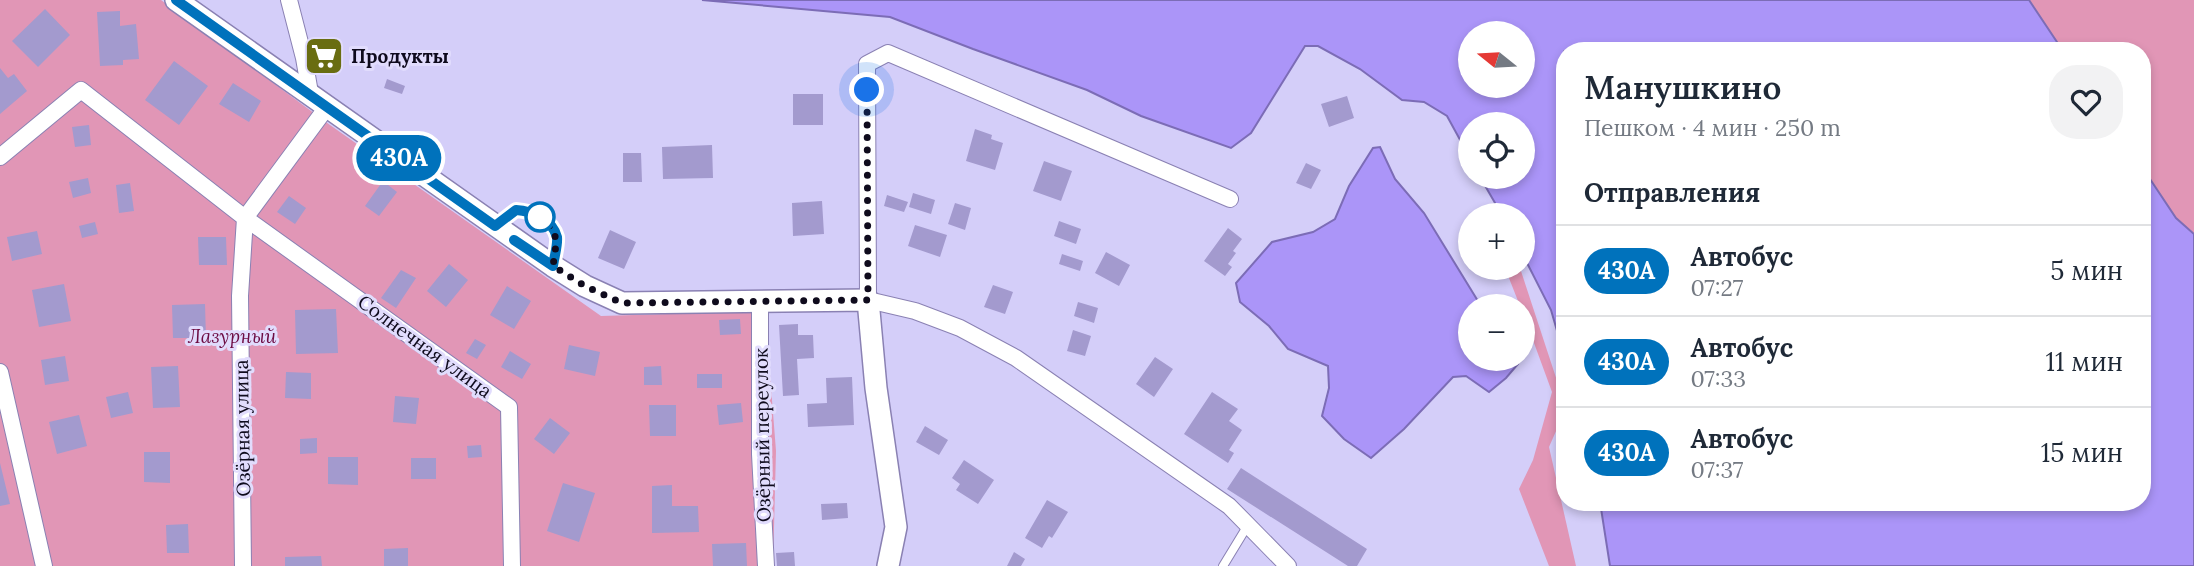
<!DOCTYPE html>
<html lang="ru">
<head>
<meta charset="utf-8">
<style>
	body { margin:0; font-family:Lora,serif; background:#f2f2f3; color:#1f2937; height:100vh; display:flex; flex-direction:column; font-size:26px; white-space:nowrap }
	* { box-sizing:border-box; margin:0 }
	p { font-size:23px; color:#747a83 }
	.icon { flex:none; width:38px; height:38px; fill:none; stroke:currentColor; stroke-width:2; stroke-linecap:round; stroke-linejoin:round }
	.map { position:relative; flex:1; overflow:hidden }
	.sheet { position:absolute; left:1556px; top:42px; width:595px; height:469px; display:flex; flex-direction:column; background:#fff; border-radius:28px; box-shadow:0 4px 10px #0003 }
	.sheet>* { flex:none }
	.badge { padding:0 14px; border-radius:23px; font-size:24px; line-height:46px }
	.needle { width:46px; rotate:288deg }
	.buttons { position:absolute; left:1458px; top:21px; display:grid; gap:14px }
	.buttons a { display:grid; place-items:center; width:77px; height:77px; border-radius:50%; background:#fff; box-shadow:0 4px 10px #0003; font-size:35px }
	.you { position:absolute; width:35px; height:35px; margin:-18px; border:5px solid #fff; border-radius:50%; background:#1a73e8; box-shadow:0 0 0 10px #1a73e833 }
	.map>.badge { position:absolute; translate:-50% -50%; box-shadow:0 0 0 4px #fff }
	h2 { padding:0 28px; font-size:26px; line-height:63px }
	.round { display:grid; place-items:center; flex:none; width:74px; height:74px; border-radius:28px; background:#f2f2f3 }
	.headline { display:flex; align-items:center; justify-content:space-between; height:119px; padding:0 28px }
	h1 { font-size:33px; font-weight:600; line-height:52px }
	ul { padding:0; list-style:none }
	li { display:flex; align-items:center; gap:21px; height:91px; padding:0 28px; border-top:2px solid #e0e1e3 }
	li div { flex:1 }
	li b { display:block; font-size:26px }
	li em { font-style:normal }
	li .badge { min-width:77px; font-weight:700; text-align:center }
	.map>svg:first-child { display:block }
	.green { fill:#e196b6 }
	.water { fill:#ab95f8; stroke:#7c6cb6; stroke-width:2; fill-rule:evenodd }
	.building { fill:#a39ace }
	.lines { fill:none; stroke-linecap:round; stroke-linejoin:round }
	.lane-casing { stroke:#8a81b3; stroke-width:10 }
	.street-casing { stroke:#8a81b3; stroke-width:18 }
	.secondary-casing { stroke:#8a81b3; stroke-width:24 }
	.lane { stroke:#fff; stroke-width:8 }
	.street { stroke:#fff; stroke-width:16 }
	.secondary { stroke:#fff; stroke-width:21 }
	.line-casing { stroke:#fff; stroke-width:16 }
	.line { stroke:#0072bc; stroke-width:10 }
	.walk { stroke:#0f0b1d; stroke-width:7; stroke-dasharray:0 12.6 }
	.stop-dot { fill:#fff; stroke:#0072bc; stroke-width:3.5 }
	.labels { text-anchor:middle; stroke-width:6; stroke-linejoin:round; paint-order:stroke }
	.poi-label { font-size:19px; font-weight:bold; fill:#0f0b1d; stroke:#e1dcfd; text-anchor:start }
	.park-label { font-size:19px; font-style:italic; fill:#6d0c43; stroke:#e1dcfd }
	.street-label { font-size:19px; fill:#0f0b1d; stroke:#e1dcfd }
</style>
</head>
<body>
<div class="map">
<svg width="2194" height="566" viewBox="0 0 2194 566">
	<rect width="100%" height="100%" fill="#d4cef9"/>
	<!-- green -->
	<path class="green" d="M0 0H161L330 125 601 316 765 311 776 451 773 566H0Z
		M2029 0H2194V234L2176 218 2142 167V51H2063Z
		M1505 268H1520L1564 402V413L1549 447 1576 566H1549L1519 489 1533 460 1552 392 1523 313 1522 306H1520Z"/>
	<!-- water -->
	<path class="water" d="M702 0H2029L2063 51H1564V355L1551 310 1523 255 1522 215H1502L1480 177H1522V124H1470V158L1447 116 1424 102 1402 100 1360 69 1318 46H1305L1251 133 1231 148 1141 116 1087 90 973 49 890 17ZM1470 33H1522V86H1470Z
		M1380 147 1395 179 1424 213 1481 306H1470V359H1514L1518 364 1506 378 1489 392 1466 376 1453 377 1404 429 1371 458 1344 439 1322 416 1329 388 1328 366 1288 349 1269 326 1240 302 1236 283 1272 242 1313 232 1335 219 1349 186 1373 148Z
		M2142 167 2176 218 2194 234V566H1610L1600 502H2142Z"/>
	<!-- building -->
	<path class="building" d="M45 9 70 35 38 67 12 41Z
		M120 11V26L136 24 139 59 123 60V65L100 66 97 12Z
		M333 38 336 61 322 62 320 39Z
		M174 61 208 86 179 125 145 100Z
		M0 68 8 78 14 74 27 91 0 114Z
		M387 79 405 86 402 94 384 88Z
		M233 83 261 101 249 122 219 104Z
		M793 94H823V125H793Z
		M1347 96 1354 118 1329 127 1321 104Z
		M89 125 91 145 75 147 72 127Z
		M975 129 992 135 991 139 1003 143 995 170 966 161Z
		M712 145 713 178 663 179 662 147Z
		M623 153H641L642 182H623Z
		M1044 161 1072 171 1061 201 1033 191Z
		M1306 163 1321 170 1311 189 1296 183Z
		M88 178 91 193 73 198 69 182Z
		M383 181 397 192 379 216 365 206Z
		M130 183 134 211 119 213 116 185Z
		M913 193 935 200 931 214 909 207Z
		M887 195 908 202 904 212 884 206Z
		M289 196 306 208 295 224 277 212Z
		M822 201 824 234 793 236 792 203Z
		M955 203 971 208 965 230 948 224Z
		M1059 221 1081 229 1076 244 1054 236Z
		M95 222 98 234 82 238 79 226Z
		M915 225 947 235 940 257 908 246Z
		M1228 228 1242 239 1233 251 1236 253 1228 264 1232 267 1225 276 1204 261Z
		M610 230 636 242 624 269 598 258Z
		M37 231 42 254 12 261 7 237Z
		M198 237H226L227 265H199Z
		M1106 252 1130 265 1119 286 1095 273Z
		M1062 254 1083 261 1080 271 1059 264Z
		M449 264 468 280 446 307 427 291Z
		M401 270 416 278 396 308 381 298Z
		M64 284 71 321 39 327 32 290Z
		M993 285 1013 292 1005 314 984 307Z
		M507 286 531 301 514 329 490 315Z
		M1078 302 1098 308 1094 323 1074 316Z
		M205 304 206 338H173L172 305Z
		M336 309 338 353 296 354 295 310Z
		M740 319 741 334 720 335 719 320Z
		M798 324V335H813L814 358 797 359 799 395 783 396 779 325Z
		M1073 330 1091 336 1085 356 1067 351Z
		M475 339 486 345 477 359 466 353Z
		M569 345 600 352 595 376 564 369Z
		M510 351 531 364 522 379 501 367Z
		M65 356 69 381 45 385 41 360Z
		M1155 357 1173 369 1154 397 1136 384Z
		M178 366 180 407 153 408 151 367Z
		M661 366 662 385H644V367Z
		M286 372 311 373V399L285 398Z
		M697 374H722V388H697Z
		M852 377 854 425 808 427 807 404 827 403 826 378Z
		M128 392 133 413 111 418 106 397Z
		M1212 392 1238 409 1229 421 1242 430 1229 450 1234 453 1228 463 1184 434Z
		M395 396 419 398 416 424 393 422Z
		M741 403 743 422 719 425 717 405Z
		M649 405H676V436H650Z
		M79 415 87 446 57 454 49 422Z
		M550 418 570 433 554 454 534 439Z
		M925 426 948 440 939 455 916 442Z
		M317 438V453L300 454V439Z
		M481 445 482 457 468 458 467 446Z
		M144 452H170V483L144 482Z
		M328 457H358V485L328 484Z
		M411 458H436V479H411Z
		M964 460 994 480 978 504 956 490 960 484 952 478Z
		M0 463 10 504 0 506Z
		M1241 468 1367 549 1357 566H1348L1227 489Z
		M563 483 595 493 579 542 547 531Z
		M672 485V506H698L699 532 652 533V486Z
		M1047 500 1068 512 1052 538 1049 536 1042 548 1025 538Z
		M847 503 848 518 822 520 821 504Z
		M188 524 189 553H167L166 525Z
		M746 543 747 566H713L712 544Z
		M408 548V566H384V549Z
		M794 552 795 566H777L776 553Z
		M1014 552 1025 559 1021 566H1007Z
		M321 556 322 566H285V557Z"/>
	<g class="lines">
		<!-- lane casing -->
		<g class="lane-casing">
			<path id="lane" d="M498 224 516 210C532 211 556 221 557 241 557 248 555 256 554 263
				M1223 566 1248 525"/>
		</g>
		<!-- street casing -->
		<g class="street-casing">
			<path id="street" d="M289 0 304 58 310 93
				M0 157 81 90 245 218 509 407 512 566
				M1230 199 888 53 867 64 868 300 915 311 960 328 1016 358 1229 506 1288 566
				M760 303V454L766 566
				M0 372 44 566
				M243 566 240 296 245 218 327 107"/>
		</g>
		<!-- secondary casing -->
		<g class="secondary-casing">
			<path id="secondary" d="M176 0 553 266 585 286 622 303 868 300 876 388 896 527 888 566"/>
		</g>
		<!-- lane -->
		<use href="#lane" class="lane"/>
		<!-- street -->
		<use href="#street" class="street"/>
		<!-- secondary -->
		<use href="#secondary" class="secondary"/>
	</g>
	<g class="lines">
		<!-- line casing -->
		<g class="line-casing">
			<path id="line" d="M176 0 495 226 516 210C532 211 552 219 557 237 558 245 554 258 553 266L514 240"/>
		</g>
		<!-- line -->
		<use href="#line" class="line"/>
		<!-- walk -->
		<path class="walk" d="M540 217C561 233 556 243 553 266L585 286 622 303 868 300 867 90"/>
	</g>
	<!-- icons -->
	<defs>
		<g id="supermarket-square" transform="scale(2.0125)"><rect x="-9" y="-9" width="18" height="18" rx="4" fill="#696d11" stroke="#e1dcfd"/><path d="M-6-5.5h2.5l.6 2H6L4.5 2H-2.5L-4.4-4H-6ZM-1.5 3.2a1.3 1.3 0 1 0 .1 0ZM3 3.2a1.3 1.3 0 1 0 .1 0Z" fill="#fff"/></g>
	</defs>
	<g fill-rule="evenodd">
		<use href="#supermarket-square" x="324" y="56"/>
	</g>
	<!-- markers -->
	<circle class="stop-dot" cx="540" cy="217" r="14"/>
	<g class="labels">
		<!-- poi labels -->
		<g class="poi-label">
			<text x="351" y="63">Продукты</text>
		</g>
		<!-- park labels -->
		<g class="park-label">
			<text x="232" y="343">Лазурный</text>
		</g>
		<!-- street labels -->
		<g class="street-label">
			<text transform="translate(425 346) rotate(36)" y="7">Солнечная улица</text>
			<text transform="translate(242 428) rotate(-91)" y="7">Озёрная улица</text>
			<text transform="translate(762 435) rotate(-91)" y="7">Озёрный переулок</text>
		</g>
	</g>
</svg>
<div class="buttons">
<a><svg class="needle" viewBox="-14 -14 28 28"><path d="M0-13l5 13h-10z" fill="#e53935"/><path d="M0 13l5-13h-10z" fill="#747a83"/></svg></a>
<a><svg class="icon" aria-label="locate" viewBox="0 0 24 24"><circle cx="12" cy="12" r="6"/><path d="M12 2v4M12 18v4M2 12h4M18 12h4"/></svg></a>
<a>+</a>
<a>−</a>
</div>
<div class="you" style="left:867px;top:90px"></div>
<b class="badge" style="left:399px;top:158px;background:#0072bc;color:#fff">430А</b>
<section class="sheet">
<div class="headline"><div><h1>Манушкино</h1><p>Пешком · 4 мин · 250 m</p></div><a class="round"><svg class="icon" aria-label="heart" viewBox="0 0 24 24"><path d="M12 20l-8-8c-3-5 5-10 8-4 3-6 11-1 8 4z"/></svg></a></div>
<h2>Отправления</h2>
<ul>
<li><span class="badge" style="background:#0072bc;color:#fff">430А</span><div><b>Автобус</b><p>07:27</p></div><em>5 мин</em></li>
<li><span class="badge" style="background:#0072bc;color:#fff">430А</span><div><b>Автобус</b><p>07:33</p></div><em>11 мин</em></li>
<li><span class="badge" style="background:#0072bc;color:#fff">430А</span><div><b>Автобус</b><p>07:37</p></div><em>15 мин</em></li>
</ul>
</section>
</div>
</body>
</html>
